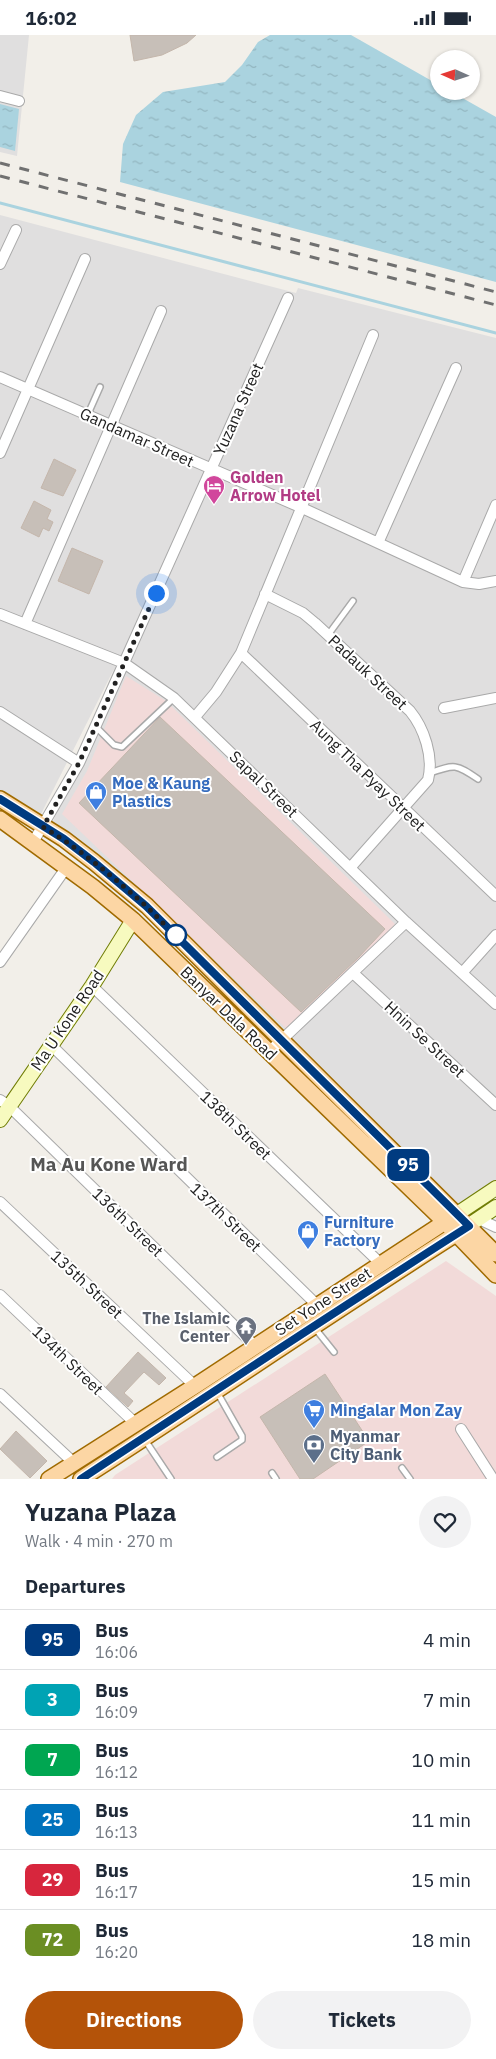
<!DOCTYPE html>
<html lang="en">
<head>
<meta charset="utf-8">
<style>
	body { margin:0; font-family:"IBM Plex Sans",sans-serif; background:#f2f2f3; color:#1f2937; height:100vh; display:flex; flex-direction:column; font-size:19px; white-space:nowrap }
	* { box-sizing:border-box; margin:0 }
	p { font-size:16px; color:#747a83 }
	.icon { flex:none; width:28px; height:28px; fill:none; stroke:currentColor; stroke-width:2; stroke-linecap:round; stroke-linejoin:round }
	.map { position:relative; height:1444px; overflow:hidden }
	.details { display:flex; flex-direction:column; background:#fff; flex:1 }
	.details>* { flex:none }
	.badge { padding:0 10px; border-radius:8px; font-size:18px; line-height:32px }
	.needle { width:32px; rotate:273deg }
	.fabs { position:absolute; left:430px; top:15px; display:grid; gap:10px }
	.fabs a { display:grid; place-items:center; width:50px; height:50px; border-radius:50%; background:#fff; box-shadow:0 1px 4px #0004; font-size:25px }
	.you { position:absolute; width:25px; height:25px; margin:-12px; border:4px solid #fff; border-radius:50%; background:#1a73e8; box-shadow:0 0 0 8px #1a73e833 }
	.map>.badge { position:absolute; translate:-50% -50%; box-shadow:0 0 0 2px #fff }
	h2 { padding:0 25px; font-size:19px; line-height:45px }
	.round { display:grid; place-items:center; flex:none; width:52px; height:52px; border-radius:26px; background:#f2f2f3 }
	.overview { display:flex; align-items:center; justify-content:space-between; height:85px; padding:0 25px }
	h1 { font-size:24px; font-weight:800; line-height:38px }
	.primary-button { display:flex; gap:10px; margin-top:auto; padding:10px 25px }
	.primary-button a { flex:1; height:58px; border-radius:30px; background:#b45309; color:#fff; font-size:20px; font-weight:800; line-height:58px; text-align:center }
	.primary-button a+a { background:#f2f2f3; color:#1f2937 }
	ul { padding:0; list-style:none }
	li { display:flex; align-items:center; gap:15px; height:60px; padding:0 25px; border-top:1px solid #e0e1e3 }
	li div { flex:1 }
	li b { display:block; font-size:19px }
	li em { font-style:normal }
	li .badge { min-width:55px; font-weight:700; text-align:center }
	.status { display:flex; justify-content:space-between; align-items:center; height:35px; padding:0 25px; background:#fff; direction:ltr }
	.status svg { height:14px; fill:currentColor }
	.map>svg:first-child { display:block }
	.residential { fill:#e0dfdf }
	.commercial { fill:#f2dad9 }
	.water { fill:url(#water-ripples) }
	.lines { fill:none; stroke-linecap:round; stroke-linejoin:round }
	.stream { stroke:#aad3df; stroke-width:3 }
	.building { fill:#c7bfb8; stroke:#c4b6ab }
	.lane-casing { stroke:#a9a9a9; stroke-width:8 }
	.street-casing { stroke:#a9a9a9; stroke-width:12 }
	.secondary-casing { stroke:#707d05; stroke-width:16 }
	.primary-casing { stroke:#a06b00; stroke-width:18 }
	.lane { stroke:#fff; stroke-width:5 }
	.street { stroke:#fff; stroke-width:10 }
	.secondary { stroke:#f7fabf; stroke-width:14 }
	.primary { stroke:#fcd6a4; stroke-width:15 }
	.rail { stroke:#707070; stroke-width:3; stroke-dasharray:10 10; stroke-linecap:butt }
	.line-casing { stroke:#fff; stroke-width:11 }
	.line { stroke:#003b80; stroke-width:8 }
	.walk { stroke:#222; stroke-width:5; stroke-dasharray:0 9 }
	.stop-dot { fill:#fff; stroke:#003b80; stroke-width:2.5 }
	.labels { text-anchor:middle; stroke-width:4; stroke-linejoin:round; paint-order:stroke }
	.street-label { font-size:16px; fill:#222; stroke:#fff }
	.hotel-label { font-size:16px; font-weight:bold; fill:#b23c85; stroke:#fff; text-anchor:start }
	.shop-label { font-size:16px; font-weight:bold; fill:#366cbe; stroke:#fff; text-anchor:start }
	.worship-label { font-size:16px; font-weight:bold; fill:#5b616d; stroke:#fff; text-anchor:end }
	.service-label { font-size:16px; font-weight:bold; fill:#4e5e75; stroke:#fff; text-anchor:start }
	.quarter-label { font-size:19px; font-weight:bold; fill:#555; stroke:#fff }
</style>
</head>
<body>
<div class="status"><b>16:02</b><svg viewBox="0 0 49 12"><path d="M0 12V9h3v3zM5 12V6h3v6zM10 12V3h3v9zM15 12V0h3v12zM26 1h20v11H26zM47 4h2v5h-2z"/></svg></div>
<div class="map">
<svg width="496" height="1444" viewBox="0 0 496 1444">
	<defs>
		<pattern id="water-ripples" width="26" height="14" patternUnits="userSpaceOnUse" patternTransform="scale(1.25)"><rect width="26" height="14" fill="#aad3df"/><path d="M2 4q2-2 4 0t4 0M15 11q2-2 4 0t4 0" fill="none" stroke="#92b5bf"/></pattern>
	</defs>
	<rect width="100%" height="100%" fill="#f2efe9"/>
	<!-- residential -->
	<path class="residential" d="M0 0H29L17 121 0 117Z
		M0 180 296 258 298 253 496 303V1150L458 1175 52 789 114 634 40 781 0 756Z"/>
	<!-- commercial -->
	<path class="commercial" d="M126 641 166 666 395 889 293 1000 62 779 87 736Z
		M446 1226 496 1261V1444H112L115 1440Z"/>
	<!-- water -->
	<path class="water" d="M270 0H351L439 50V56H450L496 82V247L120 147 123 109 136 80 163 57 225 47 242 30 258 7Z
		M0 69 19 74 15 116 0 112Z"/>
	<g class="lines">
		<!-- stream -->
		<path class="stream" d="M0 168 496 298"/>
	</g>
	<!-- building -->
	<path class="building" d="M130 0H196L187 8 162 20 134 26Z
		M54 424 76 435 63 461 41 453Z
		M34 466 51 475 47 484 53 487 49 496 43 493 39 502 21 493Z
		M72 513 103 526 89 559 58 546Z
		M160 682 385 894 359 922 301 977 79 768Z
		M138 1317 166 1343 159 1350 144 1337 124 1358 133 1366 128 1372 106 1352Z
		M325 1339 369 1406 313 1444H300L260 1382Z
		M16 1396 47 1426 30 1443 0 1414Z"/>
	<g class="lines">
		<!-- lane casing -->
		<g class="lane-casing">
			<path id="lane" d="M88 379 100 352
				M328 600 353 566
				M96 692 114 710 122 712 174 663
				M430 738C455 729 456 729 478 744
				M314 1292 334 1317
				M217 1357 242 1401V1405L217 1422
				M145 1405 171 1444
				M402 1433 410 1444
				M272 1438 276 1444"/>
		</g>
		<!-- street casing -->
		<g class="street-casing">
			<path id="street" d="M0 61 19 66
				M0 229 16 195
				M0 342 300 472 463 547 479 549 496 546
				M0 418 85 224
				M378 508 456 333
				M463 547 496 470
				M265 559 303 578 315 588 410 676C424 693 434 722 428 745L350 833
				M0 579 124 628 174 663 406 887 496 969
				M25 589 161 276
				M241 618 496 861
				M444 673 496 663
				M0 677 79 728
				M195 682 216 657 241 618 373 300
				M32 809 79 728 288 263
				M0 927 66 833
				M353 938 496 1070
				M462 938 496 900
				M92 951 380 1228
				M50 1009 317 1270
				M269 1017 406 887
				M0 1065 9 1071 255 1311
				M0 1167 195 1351
				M479 1184 496 1192
				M0 1260 136 1389
				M0 1359 74 1428
				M461 1394 493 1444"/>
		</g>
		<!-- secondary casing -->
		<g class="secondary-casing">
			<path id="secondary" d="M0 1085 92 951 133 885
				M448 1185 496 1153
				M459 1197 496 1172"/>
		</g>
		<!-- primary casing -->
		<g class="primary-casing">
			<path id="primary" d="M0 764 64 804 94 827 147 871 496 1219
				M0 784 93 852 133 885 445 1187 496 1240
				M49 1444 195 1351 445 1187
				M81 1444C207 1363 330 1279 456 1199"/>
		</g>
		<!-- lane -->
		<use href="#lane" class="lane"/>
		<!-- street -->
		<use href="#street" class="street"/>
		<!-- secondary -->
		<use href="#secondary" class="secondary"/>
		<!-- primary -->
		<use href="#primary" class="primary"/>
		<!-- rail -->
		<path class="rail" d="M0 128 496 257
			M0 141 496 270"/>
	</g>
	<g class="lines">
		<!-- line casing -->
		<g class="line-casing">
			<path id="line" d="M0 764 64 804 94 827 146 871 469 1191C339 1274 210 1359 81 1444"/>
		</g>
		<!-- line -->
		<use href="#line" class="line"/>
		<!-- walk -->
		<path class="walk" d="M156 558 79 728 43 792C80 814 113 842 145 870 156 880 165 891 176 900"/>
	</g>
	<!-- icons -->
	<defs>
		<g id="hotel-pin" transform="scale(1.125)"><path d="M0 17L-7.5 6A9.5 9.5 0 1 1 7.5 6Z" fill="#d1479c" stroke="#fff"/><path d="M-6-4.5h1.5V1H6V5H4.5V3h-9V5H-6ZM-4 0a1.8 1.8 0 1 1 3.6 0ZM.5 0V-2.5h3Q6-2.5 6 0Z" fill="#fff"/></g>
		<g id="shop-pin" transform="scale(1.125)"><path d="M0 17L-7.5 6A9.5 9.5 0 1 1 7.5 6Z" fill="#3f7fe0" stroke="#fff"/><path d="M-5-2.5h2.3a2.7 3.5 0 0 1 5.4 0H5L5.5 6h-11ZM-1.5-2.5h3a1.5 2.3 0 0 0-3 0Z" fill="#fff"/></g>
		<g id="temple-pin" transform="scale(1.125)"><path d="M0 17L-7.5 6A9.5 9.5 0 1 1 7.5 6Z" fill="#6b7280" stroke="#fff"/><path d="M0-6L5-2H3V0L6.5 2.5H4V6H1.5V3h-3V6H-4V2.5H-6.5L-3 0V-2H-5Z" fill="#fff"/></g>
		<g id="supermarket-pin" transform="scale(1.125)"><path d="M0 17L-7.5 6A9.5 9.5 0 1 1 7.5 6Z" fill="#3f7fe0" stroke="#fff"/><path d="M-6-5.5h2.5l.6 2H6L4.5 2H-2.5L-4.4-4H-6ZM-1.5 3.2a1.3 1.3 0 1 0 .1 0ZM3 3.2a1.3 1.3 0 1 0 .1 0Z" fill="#fff"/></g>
		<g id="bank-pin" transform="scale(1.125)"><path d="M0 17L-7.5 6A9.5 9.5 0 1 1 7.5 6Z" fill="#5c6f8a" stroke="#fff"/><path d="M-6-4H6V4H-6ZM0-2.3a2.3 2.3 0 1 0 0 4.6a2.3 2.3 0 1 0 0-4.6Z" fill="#fff"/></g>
	</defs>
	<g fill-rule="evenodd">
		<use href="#hotel-pin" x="214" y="451"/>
		<use href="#shop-pin" x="96" y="757"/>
		<use href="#shop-pin" x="308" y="1196"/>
		<use href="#temple-pin" x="246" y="1292"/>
		<use href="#supermarket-pin" x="314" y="1375"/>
		<use href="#bank-pin" x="314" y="1410"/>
	</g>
	<!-- markers -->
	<circle class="stop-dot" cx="176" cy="900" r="10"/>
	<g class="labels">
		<!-- street labels -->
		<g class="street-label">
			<text transform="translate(238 374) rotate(-66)" y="6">Yuzana Street</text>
			<text transform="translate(137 402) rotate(24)" y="6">Gandamar Street</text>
			<text transform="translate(368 637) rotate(43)" y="6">Padauk Street</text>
			<text transform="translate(368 740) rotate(44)" y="6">Aung Tha Pyay Street</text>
			<text transform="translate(264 749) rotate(44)" y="6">Sapal Street</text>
			<text transform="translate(229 978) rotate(44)" y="6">Banyar Dala Road</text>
			<text transform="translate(67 985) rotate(-56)" y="6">Ma U Kone Road</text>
			<text transform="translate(425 1004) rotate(43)" y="6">Hnin Se Street</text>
			<text transform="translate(236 1090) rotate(44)" y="6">138th Street</text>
			<text transform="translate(226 1182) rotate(44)" y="6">137th Street</text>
			<text transform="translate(128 1187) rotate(44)" y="6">136th Street</text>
			<text transform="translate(87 1249) rotate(43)" y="6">135th Street</text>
			<text transform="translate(323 1266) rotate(-33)" y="6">Set Yone Street</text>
			<text transform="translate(68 1325) rotate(44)" y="6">134th Street</text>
		</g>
		<!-- hotel labels -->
		<g class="hotel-label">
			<text x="230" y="448">Golden<tspan x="230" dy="18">Arrow Hotel</tspan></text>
		</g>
		<!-- shop labels -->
		<g class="shop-label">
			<text x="112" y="754">Moe &amp; Kaung<tspan x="112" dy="18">Plastics</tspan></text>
			<text x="324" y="1193">Furniture<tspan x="324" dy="18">Factory</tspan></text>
			<text x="330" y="1381">Mingalar Mon Zay</text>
		</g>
		<!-- worship labels -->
		<g class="worship-label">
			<text x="230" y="1289">The Islamic<tspan x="230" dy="18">Center</tspan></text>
		</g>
		<!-- service labels -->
		<g class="service-label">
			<text x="330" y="1407">Myanmar<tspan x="330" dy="18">City Bank</tspan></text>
		</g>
		<!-- quarter labels -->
		<g class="quarter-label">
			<text x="109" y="1136">Ma Au Kone Ward</text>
		</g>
	</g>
</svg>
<div class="fabs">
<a><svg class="needle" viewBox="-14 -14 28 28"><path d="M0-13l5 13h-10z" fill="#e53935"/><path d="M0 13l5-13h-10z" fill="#747a83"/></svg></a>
</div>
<div class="you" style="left:156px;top:558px"></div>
<b class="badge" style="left:408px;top:1130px;background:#003b80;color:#fff">95</b>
</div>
<section class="details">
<div class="overview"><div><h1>Yuzana Plaza</h1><p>Walk · 4 min · 270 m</p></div><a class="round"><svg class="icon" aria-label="heart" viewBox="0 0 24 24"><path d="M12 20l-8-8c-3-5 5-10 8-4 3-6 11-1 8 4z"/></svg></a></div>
<h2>Departures</h2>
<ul>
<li><span class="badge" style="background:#003b80;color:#fff">95</span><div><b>Bus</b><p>16:06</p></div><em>4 min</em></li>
<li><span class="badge" style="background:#00a3b4;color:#fff">3</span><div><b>Bus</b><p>16:09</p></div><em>7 min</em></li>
<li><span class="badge" style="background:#00a651;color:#fff">7</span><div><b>Bus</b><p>16:12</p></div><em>10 min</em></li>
<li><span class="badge" style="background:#0072bc;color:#fff">25</span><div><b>Bus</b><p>16:13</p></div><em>11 min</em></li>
<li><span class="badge" style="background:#d7263d;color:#fff">29</span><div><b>Bus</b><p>16:17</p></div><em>15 min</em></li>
<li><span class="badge" style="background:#6b8e23;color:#fff">72</span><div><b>Bus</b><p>16:20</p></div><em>18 min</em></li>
</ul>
<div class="primary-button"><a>Directions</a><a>Tickets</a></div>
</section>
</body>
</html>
